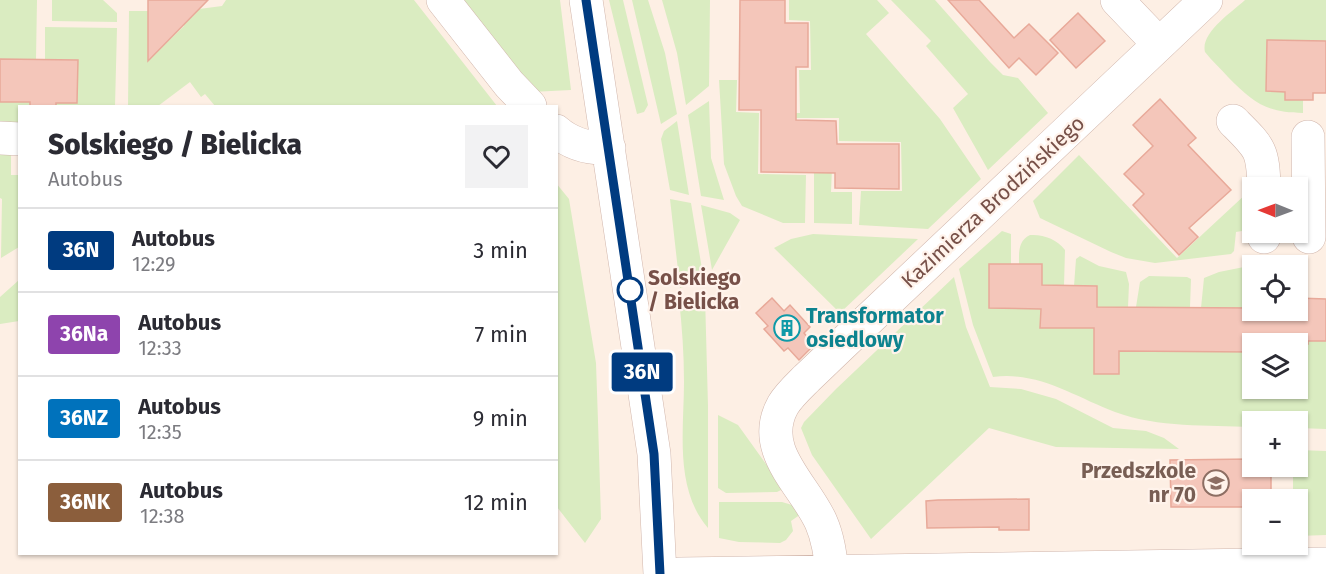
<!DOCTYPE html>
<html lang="pl">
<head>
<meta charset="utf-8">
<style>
	body { margin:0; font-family:"Fira Sans",sans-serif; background:#f2f2f3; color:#2b2b33; height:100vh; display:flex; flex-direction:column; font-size:22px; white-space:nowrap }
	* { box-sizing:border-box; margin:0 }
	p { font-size:20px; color:#7c7c81 }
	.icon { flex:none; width:33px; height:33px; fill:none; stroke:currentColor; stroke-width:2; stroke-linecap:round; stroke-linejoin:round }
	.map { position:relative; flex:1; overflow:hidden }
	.sheet { position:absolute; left:18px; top:105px; width:540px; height:450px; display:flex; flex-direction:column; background:#fff; border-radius:0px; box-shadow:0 2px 4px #0004 }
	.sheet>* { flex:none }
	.badge { padding:0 12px; border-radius:4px; font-size:21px; line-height:39px }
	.needle { width:39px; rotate:271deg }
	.controls { position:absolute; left:1242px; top:177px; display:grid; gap:12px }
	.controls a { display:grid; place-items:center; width:66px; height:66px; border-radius:0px; background:#fff; box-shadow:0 2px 4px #0004; font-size:30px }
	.map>.badge { position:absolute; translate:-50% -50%; box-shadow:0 0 0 3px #fff }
	.round { display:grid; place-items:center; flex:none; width:63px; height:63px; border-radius:0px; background:#f2f2f3 }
	.summary { display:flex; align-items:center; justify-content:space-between; height:102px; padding:0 30px }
	h1 { font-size:28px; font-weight:800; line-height:45px }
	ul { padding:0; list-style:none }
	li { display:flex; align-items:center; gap:18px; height:84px; padding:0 30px; border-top:2px solid #e1e1e2 }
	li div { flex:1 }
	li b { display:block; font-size:22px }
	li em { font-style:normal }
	li .badge { min-width:66px; font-weight:700; text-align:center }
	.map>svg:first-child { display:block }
	.green { fill:#daecc1 }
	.building { fill:#f4c6ba; stroke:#e8a999; stroke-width:1.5 }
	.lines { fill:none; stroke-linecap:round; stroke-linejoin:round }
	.minor-casing { stroke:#d1b6ac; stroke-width:34 }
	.minor { stroke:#fff; stroke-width:33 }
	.line-casing { stroke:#fff; stroke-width:14 }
	.line { stroke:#003b80; stroke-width:9 }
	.stop-dot { fill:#fff; stroke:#003b80; stroke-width:3 }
	.labels { text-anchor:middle; stroke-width:4.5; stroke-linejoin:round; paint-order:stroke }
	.street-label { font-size:21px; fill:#775048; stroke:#fff3eb }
	.stop-label { font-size:21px; font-weight:bold; fill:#775048; stroke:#fff3eb; text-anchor:start }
	.culture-label { font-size:21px; font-weight:bold; fill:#0d838f; stroke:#fff3eb; text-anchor:start }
	.education-label { font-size:21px; font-weight:bold; fill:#785e54; stroke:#fff3eb; text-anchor:end }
</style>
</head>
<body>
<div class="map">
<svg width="1326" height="574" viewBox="0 0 1326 574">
	<rect width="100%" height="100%" fill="#fdefe4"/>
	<!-- green -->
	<path class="green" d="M0 0H37L36 59H0Z
		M52 0H103L117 13V22L52 21Z
		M226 0H414L497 106H215L205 94 201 97 190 82 158 106H128L129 11H148V48H161L184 26V17H192L199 9 222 6Z
		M456 0H560L571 90 531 92Z
		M609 0H623L648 105 644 112 637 114Z
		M632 0H648L665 53 677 114 661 124Z
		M662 0H710L709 86 686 105 677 53Z
		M789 0H877L889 13 866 34 940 119 981 179 928 229 859 225 861 191H902L901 142 839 141V118H786V113H800L799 70H811L810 21 789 20Z
		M891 0H935L990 62 1003 75 1018 78 1048 113 988 170 953 108 968 94 926 46 931 41Z
		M1245 0H1326V41H1267L1266 91 1285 92 1286 100H1303V113C1266 113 1253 102 1228 77 1220 68 1212 61 1205 52 1200 33 1232 12 1245 0Z
		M45 27 117 28 115 106H56V103H77L78 60 45 59Z
		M719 80H737L736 112 759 113 758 174 806 175 805 223H783L742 206 736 196 724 164Z
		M709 101 711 158 724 200 701 196 688 115Z
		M0 102H30V106H20L19 129H0Z
		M677 121 689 195 670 190 661 139 664 131Z
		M0 152 11 153V175H19V247L1 258 2 199 0 198Z
		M1079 155 1177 258 1247 193H1252V203L1247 205 1248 230 1236 232 1234 251 1231 254 1155 263 1126 258 1111 252 1040 218 1033 201Z
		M814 168H832L831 192H852V224L814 223Z
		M556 183 569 199 596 363 598 421 601 519 585 543 557 507Z
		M670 199 691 203 704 281 680 288Z
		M701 205 730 213 740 220 712 270Z
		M1002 231 1011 234V264H989L1041 309 1040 327 1094 328V374H1119V351L1252 352V388H1298V366H1307L1308 341H1326V429L1298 428V422H1252V427C1207 425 1159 428 1115 412 1075 397 1039 371 993 377L973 325 959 269Z
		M813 234 918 239 840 313 774 248 791 239Z
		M1030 235C1043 234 1057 239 1065 250L1064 286H1042V264H1019C1019 252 1018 241 1030 235Z
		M1080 256 1099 266 1126 272 1129 284 1128 307H1097V286H1074L1076 259Z
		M1302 262 1308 267 1307 298H1298V266H1268L1271 264Z
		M1244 267 1252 269V308H1201L1204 278 1219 272Z
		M1149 276 1187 277 1191 279 1190 307H1136L1140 282Z
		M954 277 966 327 990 387 1021 389 1056 399 1113 428 1146 431 1164 438 1179 449 1056 447 989 428 871 539 812 455 801 428 804 422 836 389Z
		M19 280V321L0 324V297Z
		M705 296 708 406V528C674 489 684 429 684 382 684 354 682 327 679 299Z
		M718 415 738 425 781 485V490L777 492 726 493 718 488Z
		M1298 450 1326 451V535L1298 536V500L1293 499V467L1298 466Z
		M719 502H782L792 505 801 514 791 521 793 531 786 540 780 543 739 542 719 538Z"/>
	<!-- building -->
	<path class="building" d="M148 0H208L148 61Z
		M740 0H785V23H808V67H796V120L836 121 837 144H899V189L835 188V173L761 172V110H739Z
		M948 0H979L1014 38 1029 24 1058 53 1036 75 1019 58 1009 68Z
		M1078 13 1105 41 1076 68 1050 40Z
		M1267 40 1326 41V93H1313V100H1285V92L1266 91Z
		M0 59 78 60 77 103H56V106H30V102H0Z
		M1160 99 1196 138 1188 145 1231 190 1189 228 1198 237 1179 255 1133 205 1144 194 1124 174 1153 146 1133 125Z
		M989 264H1042V285L1097 286V307L1252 308V310H1298V298L1326 299V341H1308V344H1252V352L1119 351V374H1094V328H1040L1041 309 989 308Z
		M772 298 784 311 790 305 810 327 804 333 814 345 799 360 788 348 784 351 764 329 768 326 756 313Z
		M1252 459V466H1271V500H1252V507H1171L1170 460Z
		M1029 499V530H999V527L927 528 926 501 938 500Z"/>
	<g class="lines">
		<!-- minor casing -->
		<g class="minor-casing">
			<path id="minor" d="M443 0 509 84 530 106
				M586 0 654 454 660 574
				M1117 0 1159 44
				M1233 121C1260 148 1263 149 1264 188
				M556 131C571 144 589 149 609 148
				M1308 137 1309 237
				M0 138 20 139
				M1264 232V237
				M832 571C830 554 828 538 821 522 804 484 758 450 783 405 789 395 799 386 807 378 822 364 836 350 851 336L1206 0
				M680 574 1326 564"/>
		</g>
		<!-- minor -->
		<use href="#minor" class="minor"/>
	</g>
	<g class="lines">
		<!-- line casing -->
		<g class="line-casing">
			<path id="line" d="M586 0 654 454 660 574"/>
		</g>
		<!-- line -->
		<use href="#line" class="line"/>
	</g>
	<!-- icons -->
	<defs>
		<g id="building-ring" transform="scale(1.35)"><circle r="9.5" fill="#fff3eb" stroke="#0f9aa8" stroke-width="1.5"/><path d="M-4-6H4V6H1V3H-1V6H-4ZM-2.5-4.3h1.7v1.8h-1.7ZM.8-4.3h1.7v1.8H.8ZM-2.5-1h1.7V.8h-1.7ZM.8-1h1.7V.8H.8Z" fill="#0f9aa8"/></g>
		<g id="school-ring" transform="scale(1.35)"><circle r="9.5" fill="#fff3eb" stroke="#8d6e63" stroke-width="1.5"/><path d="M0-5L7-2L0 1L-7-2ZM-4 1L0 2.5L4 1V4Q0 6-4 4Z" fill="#8d6e63"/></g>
	</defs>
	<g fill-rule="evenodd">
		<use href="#building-ring" x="787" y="328"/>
		<use href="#school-ring" x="1216" y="483"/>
	</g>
	<!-- markers -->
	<circle class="stop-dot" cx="630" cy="290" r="12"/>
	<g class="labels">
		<!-- street labels -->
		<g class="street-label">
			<text transform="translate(993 202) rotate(-43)" y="7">Kazimierza Brodzińskiego</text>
		</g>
		<!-- stop labels -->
		<g class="stop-label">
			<text x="648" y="285">Solskiego<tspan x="648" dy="24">/ Bielicka</tspan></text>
		</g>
		<!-- culture labels -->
		<g class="culture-label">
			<text x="806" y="323">Transformator<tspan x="806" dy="24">osiedlowy</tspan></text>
		</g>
		<!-- education labels -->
		<g class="education-label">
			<text x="1196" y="478">Przedszkole<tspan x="1196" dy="24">nr 70</tspan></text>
		</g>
	</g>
</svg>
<div class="controls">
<a><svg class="needle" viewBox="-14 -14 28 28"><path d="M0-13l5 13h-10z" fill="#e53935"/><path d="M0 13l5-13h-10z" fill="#7c7c81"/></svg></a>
<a><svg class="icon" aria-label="locate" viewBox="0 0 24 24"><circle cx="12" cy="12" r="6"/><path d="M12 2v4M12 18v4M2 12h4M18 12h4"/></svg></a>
<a><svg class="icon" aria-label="layers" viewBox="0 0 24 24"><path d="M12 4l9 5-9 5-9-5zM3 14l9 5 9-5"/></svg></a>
<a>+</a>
<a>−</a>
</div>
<b class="badge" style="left:642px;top:372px;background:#003b80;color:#fff">36N</b>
<section class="sheet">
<div class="summary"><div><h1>Solskiego / Bielicka</h1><p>Autobus</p></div><a class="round"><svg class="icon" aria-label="heart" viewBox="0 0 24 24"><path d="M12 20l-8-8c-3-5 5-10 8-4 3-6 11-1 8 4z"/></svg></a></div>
<ul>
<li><span class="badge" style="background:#003b80;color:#fff">36N</span><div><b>Autobus</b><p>12:29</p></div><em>3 min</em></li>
<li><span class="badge" style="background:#8e44ad;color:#fff">36Na</span><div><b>Autobus</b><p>12:33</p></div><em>7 min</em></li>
<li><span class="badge" style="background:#0072bc;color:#fff">36NZ</span><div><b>Autobus</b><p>12:35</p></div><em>9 min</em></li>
<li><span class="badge" style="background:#8b5e3c;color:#fff">36NK</span><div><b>Autobus</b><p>12:38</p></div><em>12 min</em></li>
</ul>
</section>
</div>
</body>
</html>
